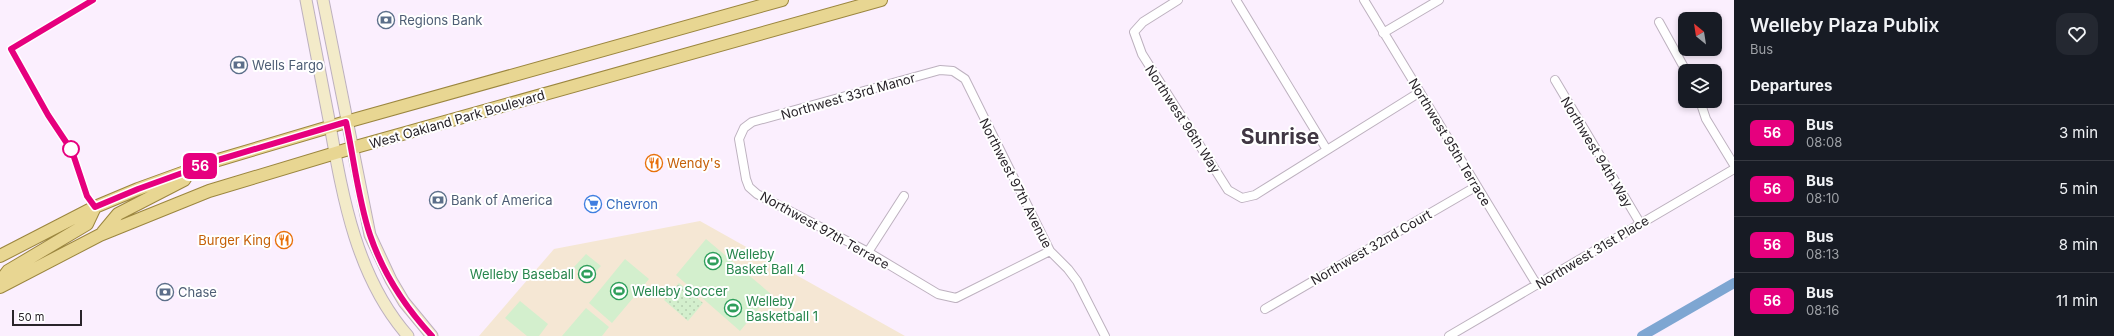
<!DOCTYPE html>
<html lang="en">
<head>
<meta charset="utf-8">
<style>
	body { margin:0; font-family:Inter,sans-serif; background:#242831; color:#f1f3f6; height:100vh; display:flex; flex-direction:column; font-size:15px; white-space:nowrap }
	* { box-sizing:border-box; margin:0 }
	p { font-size:13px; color:#9ea1a6 }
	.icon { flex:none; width:22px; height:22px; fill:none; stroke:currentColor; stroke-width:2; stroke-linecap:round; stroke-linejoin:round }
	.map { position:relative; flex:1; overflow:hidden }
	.drawer { display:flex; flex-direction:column; background:#171b24; width:380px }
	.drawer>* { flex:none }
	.badge { padding:0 8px; border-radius:6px; font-size:14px; line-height:26px }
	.needle { width:26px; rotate:330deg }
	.tools { position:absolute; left:1678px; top:12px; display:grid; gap:8px }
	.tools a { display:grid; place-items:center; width:44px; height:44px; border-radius:8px; background:#171b24; box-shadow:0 2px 6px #0003; font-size:20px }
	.scale { position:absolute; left:12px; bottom:10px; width:70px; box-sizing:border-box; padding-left:4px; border:2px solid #29242a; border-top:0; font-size:11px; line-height:14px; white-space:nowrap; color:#29242a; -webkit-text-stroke:3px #fff; paint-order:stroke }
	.map>.badge { position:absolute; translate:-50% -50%; box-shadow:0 0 0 2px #fff }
	h2 { padding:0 16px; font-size:15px; line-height:36px }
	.round { display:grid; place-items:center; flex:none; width:42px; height:42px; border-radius:12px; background:#242831 }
	.summary { display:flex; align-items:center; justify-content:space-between; height:68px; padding:0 16px }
	h1 { font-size:19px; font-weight:600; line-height:30px }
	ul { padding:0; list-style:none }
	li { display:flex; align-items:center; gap:12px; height:56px; padding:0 16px; border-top:1px solid #363941 }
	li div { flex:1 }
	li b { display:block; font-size:15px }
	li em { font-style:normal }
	li .badge { min-width:44px; font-weight:700; text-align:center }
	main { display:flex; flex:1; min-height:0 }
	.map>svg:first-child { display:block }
	.education { fill:#f5e7d4 }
	.park { fill:url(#park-dots) }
	.pitch { fill:#d3efcd }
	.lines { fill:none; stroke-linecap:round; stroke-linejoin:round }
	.canal { stroke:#7ea6d2; stroke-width:10 }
	.minor-casing { stroke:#bdb1bf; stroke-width:10 }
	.secondary-casing { stroke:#bdb1bf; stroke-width:13 }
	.primary-casing { stroke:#9b863f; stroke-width:14 }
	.minor { stroke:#fff; stroke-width:8 }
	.secondary { stroke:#f3ebc9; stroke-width:11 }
	.primary { stroke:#e8d692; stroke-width:12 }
	.line-casing { stroke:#fff; stroke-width:9 }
	.line { stroke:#e6007e; stroke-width:6 }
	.stop-dot { fill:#fff; stroke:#e6007e; stroke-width:2 }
	.labels { text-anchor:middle; stroke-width:4; stroke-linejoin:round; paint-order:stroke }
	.service-label { font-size:13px; fill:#4e5e75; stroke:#fff; text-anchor:start }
	.street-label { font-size:13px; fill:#29242a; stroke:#fff }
	.food-label { font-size:13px; fill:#c56008; stroke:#fff; text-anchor:start }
	.shop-label { font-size:13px; fill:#366cbe; stroke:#fff; text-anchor:start }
	.leisure-label { font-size:13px; fill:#27864d; stroke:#fff; text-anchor:start }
	.town-label { font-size:21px; font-weight:bold; fill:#403743; stroke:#fff }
</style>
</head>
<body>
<main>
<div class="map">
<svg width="1734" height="336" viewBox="0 0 1734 336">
	<defs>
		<pattern id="park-dots" width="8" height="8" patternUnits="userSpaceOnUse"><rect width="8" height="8" fill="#d3efcd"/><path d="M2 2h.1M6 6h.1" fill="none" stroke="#b5cdb0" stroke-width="1.8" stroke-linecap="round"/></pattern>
	</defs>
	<rect width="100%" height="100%" fill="#fbeffe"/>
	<!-- education -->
	<path class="education" d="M700 221 905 336H479L554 249Z"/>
	<!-- park -->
	<path class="park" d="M679 283 703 303 688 321 664 300Z"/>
	<!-- pitch -->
	<path class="pitch" d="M706 239 771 294 740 331 676 275Z
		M586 254 601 266 587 280 574 267Z
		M625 259 649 279 612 323 589 303Z
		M520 301 548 324 539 336H527L505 318Z
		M586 308 609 327 602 336H562Z"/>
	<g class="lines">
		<!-- canal -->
		<path class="canal" d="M1642 336 1734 283"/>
		<!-- minor casing -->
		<g class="minor-casing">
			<path id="minor" d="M1178 0 1143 22 1134 32 1142 54 1228 190 1242 198 1255 195 1420 92
				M1236 0 1327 150
				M1364 0 1537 285
				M1659 22 1686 71
				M1383 33 1439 0
				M1555 80 1640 223
				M1700 101 1706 119 1734 165
				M1050 251 956 298 938 294 868 252 757 194 749 187 746 179 739 139 744 128 752 122 940 70 953 71 965 79 1050 251 1068 269 1077 281 1105 336
				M868 252 904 196
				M1265 309 1477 186
				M1449 336 1734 169"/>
		</g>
		<!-- secondary casing -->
		<g class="secondary-casing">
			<path id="secondary" d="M306 0C314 42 322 83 330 125 343 199 357 278 408 336
				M323 0 370 235 391 280 404 302 432 336"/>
		</g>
		<!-- primary casing -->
		<g class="primary-casing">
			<path id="primary" d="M103 232 118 214 184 180 189 172
				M0 256 95 207 138 189 218 160 346 122 782 0
				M0 282 8 271 87 224 95 207
				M0 287 100 235 209 191 352 148 881 0"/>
		</g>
		<!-- minor -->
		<use href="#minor" class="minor"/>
		<!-- secondary -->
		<use href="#secondary" class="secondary"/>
		<!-- primary -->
		<use href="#primary" class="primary"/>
	</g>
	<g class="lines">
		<!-- line casing -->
		<g class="line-casing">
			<path id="line" d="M93 0 11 49 48 115 72 151 87 196 95 207 138 189 218 160 346 122C354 159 358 199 370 235 383 273 405 307 432 336"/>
		</g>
		<!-- line -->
		<use href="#line" class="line"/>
	</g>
	<!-- icons -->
	<defs>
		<g id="bank-ring" transform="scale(0.9)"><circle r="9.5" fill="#fff" stroke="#5c6f8a" stroke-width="1.5"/><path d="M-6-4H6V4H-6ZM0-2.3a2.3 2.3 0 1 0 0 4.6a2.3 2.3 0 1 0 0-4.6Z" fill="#5c6f8a"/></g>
		<g id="restaurant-ring" transform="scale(0.9)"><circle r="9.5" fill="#fff" stroke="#e8710a" stroke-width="1.5"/><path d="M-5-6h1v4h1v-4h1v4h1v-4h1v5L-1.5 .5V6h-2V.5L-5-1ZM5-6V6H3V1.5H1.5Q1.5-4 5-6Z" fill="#e8710a"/></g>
		<g id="supermarket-ring" transform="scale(0.9)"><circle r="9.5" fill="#fff" stroke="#3f7fe0" stroke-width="1.5"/><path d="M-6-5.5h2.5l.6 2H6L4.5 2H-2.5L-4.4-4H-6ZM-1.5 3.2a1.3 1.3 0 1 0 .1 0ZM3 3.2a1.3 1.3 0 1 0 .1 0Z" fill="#3f7fe0"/></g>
		<g id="stadium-ring" transform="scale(0.9)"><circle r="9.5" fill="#fff" stroke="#2e9e5b" stroke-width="1.5"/><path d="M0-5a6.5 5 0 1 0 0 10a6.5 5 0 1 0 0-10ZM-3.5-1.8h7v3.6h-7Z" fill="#2e9e5b"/></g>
	</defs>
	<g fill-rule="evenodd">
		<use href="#bank-ring" x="386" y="20"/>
		<use href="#bank-ring" x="239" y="65"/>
		<use href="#restaurant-ring" x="654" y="163"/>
		<use href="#bank-ring" x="438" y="200"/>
		<use href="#supermarket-ring" x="593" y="204"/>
		<use href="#restaurant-ring" x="284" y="240"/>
		<use href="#stadium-ring" x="713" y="261"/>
		<use href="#stadium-ring" x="587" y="274"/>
		<use href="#stadium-ring" x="619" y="291"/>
		<use href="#bank-ring" x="165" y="292"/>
		<use href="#stadium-ring" x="733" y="308"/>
	</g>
	<!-- markers -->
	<circle class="stop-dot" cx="71" cy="149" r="8"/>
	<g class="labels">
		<!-- service labels -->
		<g class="service-label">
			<text x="399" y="25">Regions Bank</text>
			<text x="252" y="70">Wells Fargo</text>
			<text x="451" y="205">Bank of America</text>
			<text x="178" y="297">Chase</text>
		</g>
		<!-- street labels -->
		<g class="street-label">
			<text transform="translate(848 96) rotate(-16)" y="5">Northwest 33rd Manor</text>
			<text transform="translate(457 119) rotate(-16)" y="5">West Oakland Park Boulevard</text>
			<text transform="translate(1183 119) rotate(57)" y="5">Northwest 96th Way</text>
			<text transform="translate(1450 142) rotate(59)" y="5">Northwest 95th Terrace</text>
			<text transform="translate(1597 152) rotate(59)" y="5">Northwest 94th Way</text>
			<text transform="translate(1016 183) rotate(63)" y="5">Northwest 97th Avenue</text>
			<text transform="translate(825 230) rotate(29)" y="5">Northwest 97th Terrace</text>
			<text transform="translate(1371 247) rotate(-30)" y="5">Northwest 32nd Court</text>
			<text transform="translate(1592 252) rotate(-31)" y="5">Northwest 31st Place</text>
		</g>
		<!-- food labels -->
		<g class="food-label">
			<text x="667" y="168">Wendy's</text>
			<text x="271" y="245" text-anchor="end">Burger King</text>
		</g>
		<!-- shop labels -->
		<g class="shop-label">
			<text x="606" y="209">Chevron</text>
		</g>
		<!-- leisure labels -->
		<g class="leisure-label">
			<text x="726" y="259">Welleby<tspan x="726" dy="15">Basket Ball 4</tspan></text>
			<text x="574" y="279" text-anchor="end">Welleby Baseball</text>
			<text x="632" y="296">Welleby Soccer</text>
			<text x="746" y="306">Welleby<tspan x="746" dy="15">Basketball 1</tspan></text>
		</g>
		<!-- town labels -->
		<g class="town-label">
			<text x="1280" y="144">Sunrise</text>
		</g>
	</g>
</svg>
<div class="tools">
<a><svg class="needle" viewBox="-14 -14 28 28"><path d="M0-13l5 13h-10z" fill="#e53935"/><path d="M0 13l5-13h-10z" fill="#9ea1a6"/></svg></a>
<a><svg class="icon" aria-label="layers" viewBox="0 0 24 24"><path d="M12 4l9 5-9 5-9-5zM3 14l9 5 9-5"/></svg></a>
</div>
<div class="scale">50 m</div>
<b class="badge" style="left:200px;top:166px;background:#e6007e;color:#fff">56</b>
</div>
<section class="drawer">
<div class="summary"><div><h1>Welleby Plaza Publix</h1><p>Bus</p></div><a class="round"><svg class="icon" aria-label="heart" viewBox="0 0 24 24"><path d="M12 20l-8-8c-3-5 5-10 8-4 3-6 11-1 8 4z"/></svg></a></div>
<h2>Departures</h2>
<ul>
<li><span class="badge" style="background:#e6007e;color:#fff">56</span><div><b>Bus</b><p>08:08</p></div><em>3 min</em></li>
<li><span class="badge" style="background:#e6007e;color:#fff">56</span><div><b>Bus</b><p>08:10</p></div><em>5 min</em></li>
<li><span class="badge" style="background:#e6007e;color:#fff">56</span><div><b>Bus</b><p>08:13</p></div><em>8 min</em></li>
<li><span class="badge" style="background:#e6007e;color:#fff">56</span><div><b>Bus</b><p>08:16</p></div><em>11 min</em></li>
</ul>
</section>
</main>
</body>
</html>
